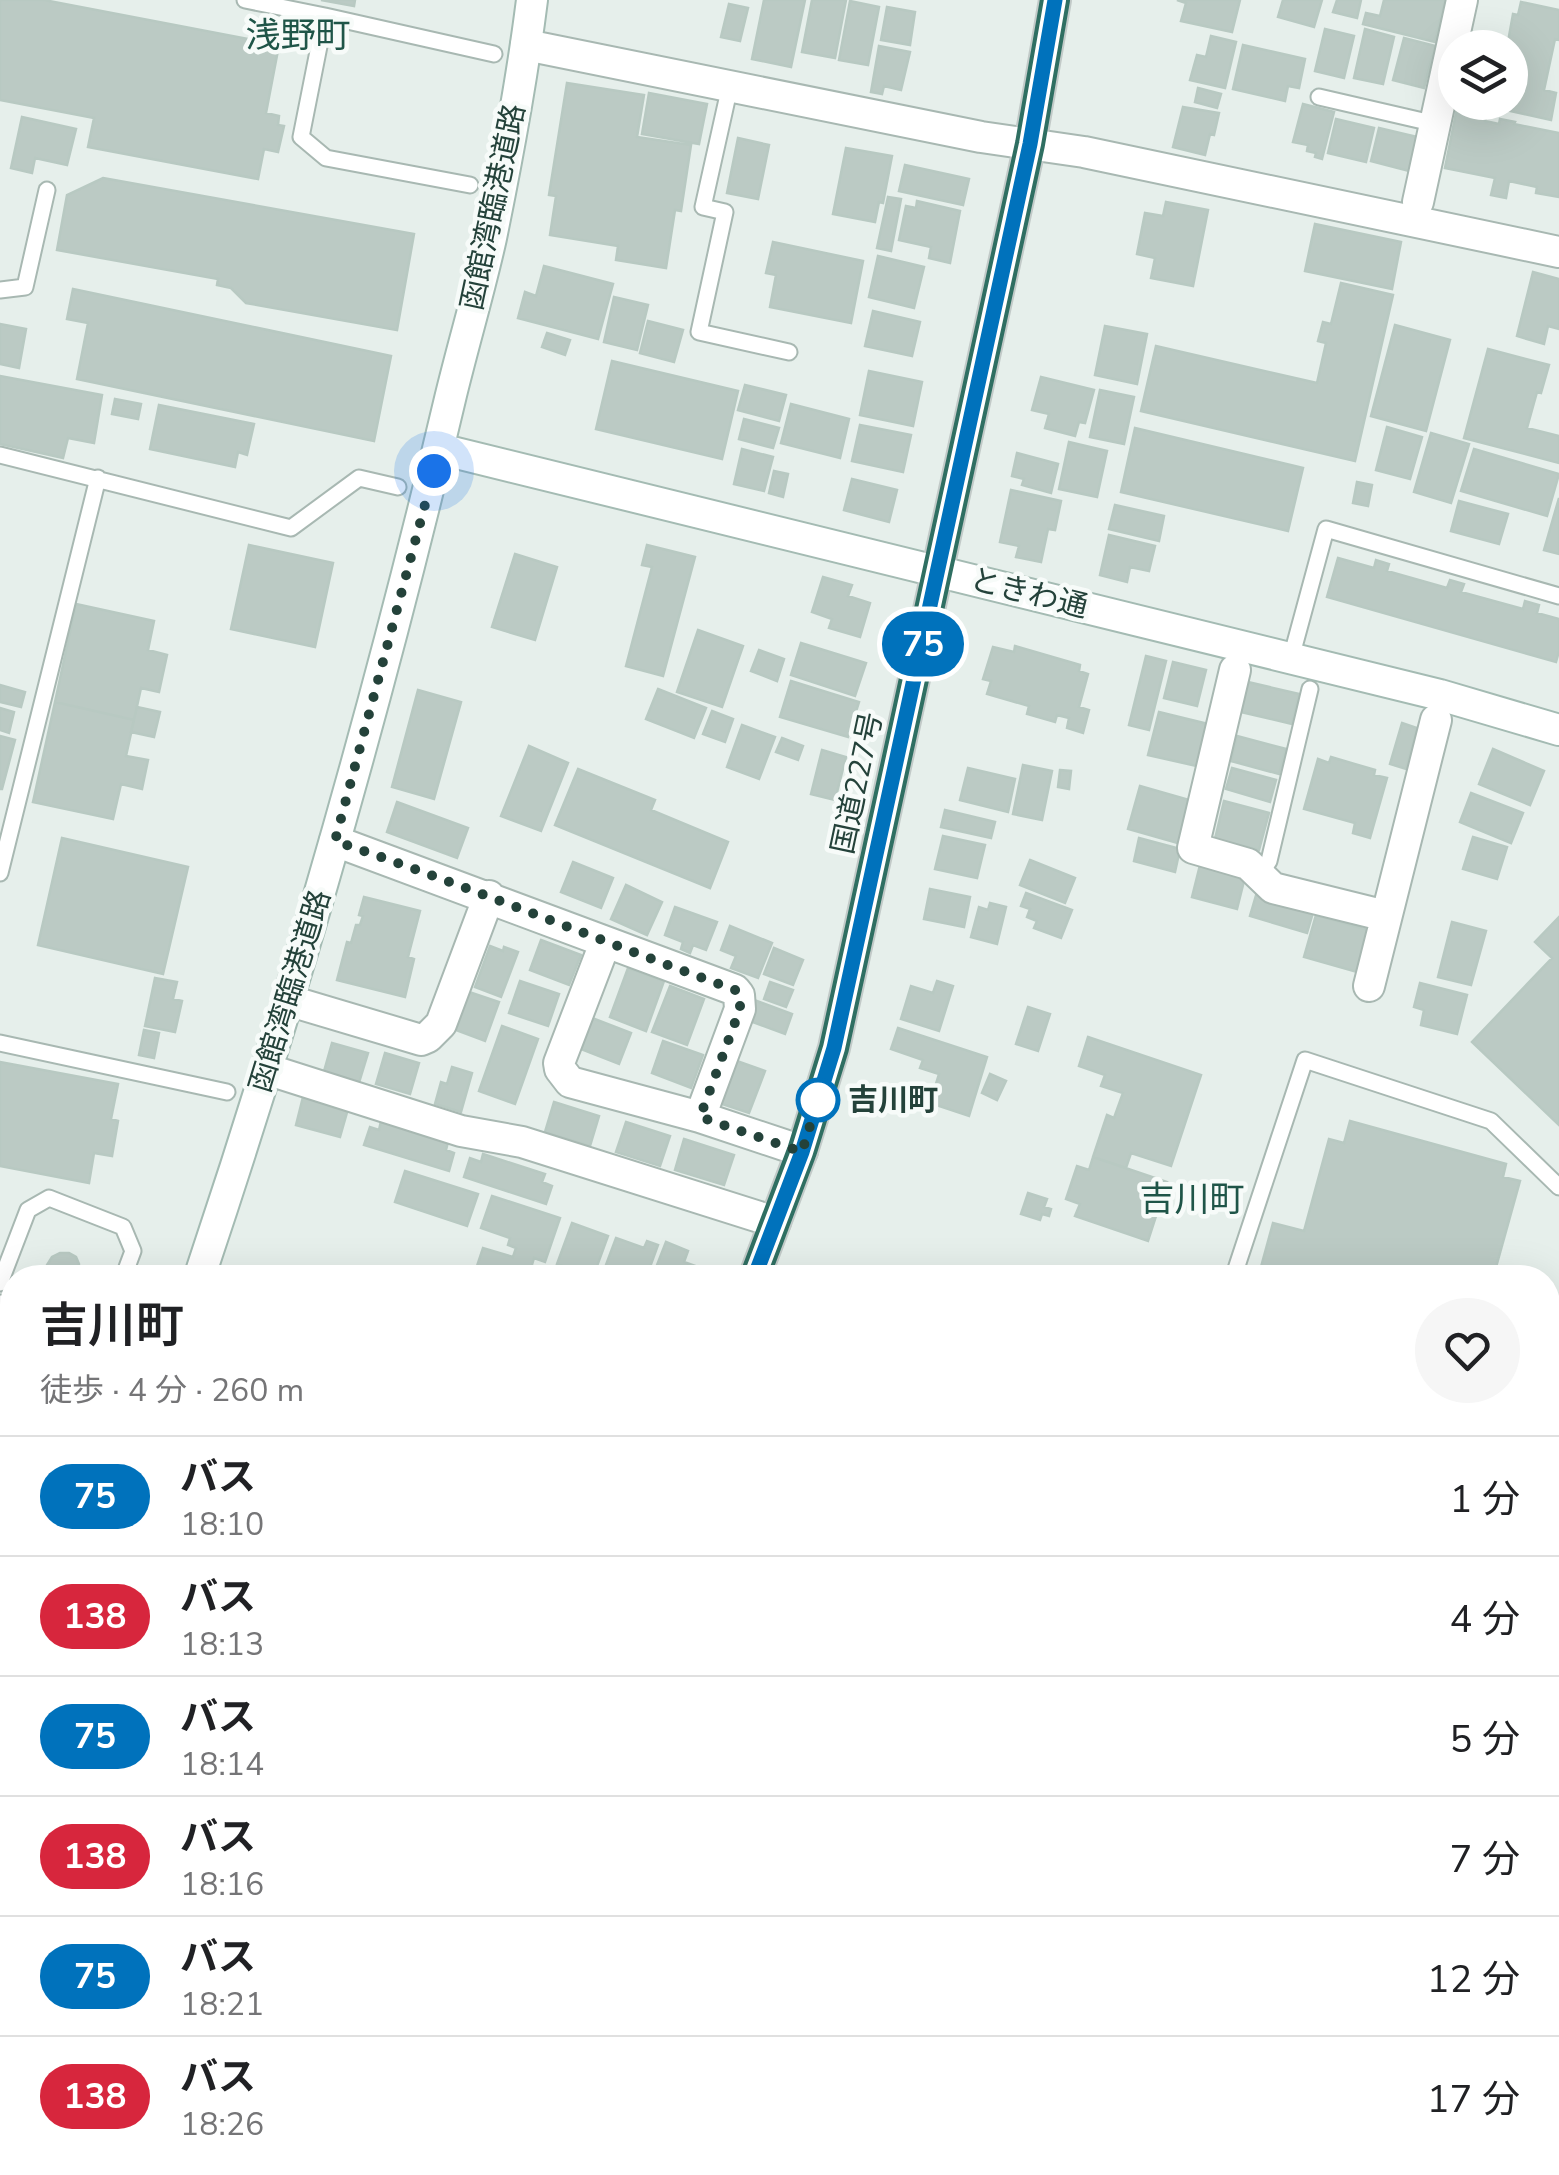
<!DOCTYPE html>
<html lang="ja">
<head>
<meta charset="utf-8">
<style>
	body { margin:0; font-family:"Nunito Sans","Noto Sans JP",sans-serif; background:#f6f6f6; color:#202124; height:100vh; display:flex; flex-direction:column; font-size:38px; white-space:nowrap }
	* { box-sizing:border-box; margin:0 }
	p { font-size:32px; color:#757577 }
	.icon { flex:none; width:55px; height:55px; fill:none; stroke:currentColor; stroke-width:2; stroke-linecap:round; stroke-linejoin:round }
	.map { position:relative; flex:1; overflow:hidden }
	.side { position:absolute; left:0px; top:1265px; width:1560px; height:910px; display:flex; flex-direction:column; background:#fff; border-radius:40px 40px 0 0; box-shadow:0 10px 40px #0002 }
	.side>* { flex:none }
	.badge { padding:0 20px; border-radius:32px; font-size:35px; line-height:65px }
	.tools { position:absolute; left:1438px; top:30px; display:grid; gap:20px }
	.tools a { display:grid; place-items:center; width:90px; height:90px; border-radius:50%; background:#fff; box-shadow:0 10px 40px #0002; font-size:50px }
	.you { position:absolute; width:50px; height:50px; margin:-25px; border:8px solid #fff; border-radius:50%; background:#1a73e8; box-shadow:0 0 0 15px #1a73e833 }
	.map>.badge { position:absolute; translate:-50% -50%; box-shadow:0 0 0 5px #fff }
	.round { display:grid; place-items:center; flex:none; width:105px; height:105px; border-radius:52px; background:#f6f6f6 }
	.overview { display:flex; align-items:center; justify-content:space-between; height:170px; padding:0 40px }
	h1 { font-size:48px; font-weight:600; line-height:75px }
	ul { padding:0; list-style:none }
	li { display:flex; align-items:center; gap:30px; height:120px; padding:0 40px; border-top:2px solid #e0e0e0 }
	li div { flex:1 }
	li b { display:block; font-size:38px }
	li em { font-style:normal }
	li .badge { min-width:110px; font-weight:700; text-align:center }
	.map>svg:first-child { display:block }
	.building { fill:#bbcac4; stroke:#b8c9c2; stroke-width:2.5 }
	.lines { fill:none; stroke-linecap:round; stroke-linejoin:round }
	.lane-casing { stroke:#a8b8b2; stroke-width:19 }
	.street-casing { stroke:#a8b8b2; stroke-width:34 }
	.secondary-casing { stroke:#a4bbb3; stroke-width:34 }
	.highway-casing { stroke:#c2cac8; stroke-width:34 }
	.lane { stroke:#fff; stroke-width:15 }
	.street { stroke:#fff; stroke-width:30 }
	.secondary { stroke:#fff; stroke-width:30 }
	.highway { stroke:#2f6f62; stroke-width:30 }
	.rail { stroke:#5f7d75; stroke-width:8; stroke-dasharray:20 10; stroke-linecap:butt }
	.line-casing { stroke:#fff; stroke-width:22 }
	.line { stroke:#0072bc; stroke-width:15 }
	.walk { stroke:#24423a; stroke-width:10; stroke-dasharray:0 18 }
	.stop-dot { fill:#fff; stroke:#0072bc; stroke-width:5 }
	.labels { text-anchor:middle; stroke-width:9; stroke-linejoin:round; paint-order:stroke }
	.street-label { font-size:30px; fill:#24423a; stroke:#f7fbf9 }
	.stop-label { font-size:30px; font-weight:bold; fill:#24423a; stroke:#f7fbf9; text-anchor:start }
	.quarter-label { font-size:35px; fill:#1f5548; stroke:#f7fbf9 }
</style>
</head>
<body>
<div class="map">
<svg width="1559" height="2175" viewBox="0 0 1559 2175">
	<rect width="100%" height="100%" fill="#e6efeb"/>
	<!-- building -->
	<path class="building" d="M0 0H44L279 45 266 113 279 116 278 125 284 126 278 152 264 149 258 179 88 147 94 118 0 100Z
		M321 0H355L354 6Z
		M764 0H805L791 67 752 59Z
		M812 0H846L835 58 802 52Z
		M1177 0H1240L1232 32 1181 21 1186 3Z
		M1283 0H1322L1314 27 1278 17Z
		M1337 0H1361L1357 18 1333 12Z
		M1384 0H1445L1435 42 1363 24 1366 13 1380 16Z
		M850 1 879 7 868 65 839 60Z
		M1521 2 1559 10V40L1555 39 1544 90 1556 93 1551 120 1497 108 1498 102H1510L1512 42H1508L1513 14 1518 15Z
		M729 4 748 8 740 41 721 37Z
		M887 7 915 12 910 45 881 40Z
		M1325 29 1354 36 1344 78 1315 71Z
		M1365 29 1394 37 1383 84 1354 78Z
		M1211 36 1236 42 1225 88 1190 80 1197 55 1206 57Z
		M1404 38 1435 46 1424 88 1393 80Z
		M1243 45 1305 59 1299 88 1288 86 1285 101 1233 89Z
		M879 46 910 52 901 90 884 86 882 94 871 92Z
		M567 83 644 95 637 137 691 145 681 211 675 210 666 268 616 260 618 246 550 235 556 196 549 195Z
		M1198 88 1221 94 1217 108 1195 102Z
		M649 93 707 104 699 144 642 134Z
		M1303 104 1334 112 1322 159 1315 157 1316 153 1307 151 1308 145 1293 142Z
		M1183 107 1219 113 1214 135 1210 134 1205 155 1173 147Z
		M1457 108 1487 114 1485 121 1499 124 1500 119 1515 122 1514 124 1559 133V197L1536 193 1537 187 1509 181 1506 198 1491 195 1495 178 1445 168Z
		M22 117 76 129 67 165 35 158 32 173 11 168Z
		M1336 119 1374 128 1366 162 1328 153Z
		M1379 128 1417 137 1409 171 1371 161Z
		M738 138 769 145 758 199 727 193Z
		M846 148 892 156 883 203 879 202 875 222 833 214Z
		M905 165 969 179 963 205 899 191Z
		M103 178 414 234 397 330 246 303 231 288 217 285 218 279 57 250 67 195Z
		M888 197 901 199 891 251 877 248Z
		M917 201 960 211 950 263 929 258 931 247 899 240 906 206 916 208Z
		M1166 202 1208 210 1193 286 1151 278 1155 258 1137 254 1145 213 1163 216Z
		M1315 224 1401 242 1392 289 1305 271Z
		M773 242 863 261 851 323 770 307 776 275 766 273Z
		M878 256 924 267 914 308 869 297Z
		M544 266 613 284 598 339 518 318 525 292 536 296Z
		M1533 272 1559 279V329L1548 326 1544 344 1517 336Z
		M1341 283 1393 295 1355 461 1141 411 1156 346 1317 383 1326 343 1318 341 1323 322 1331 324Z
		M73 289 391 356 374 441 77 379 88 323 67 319Z
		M614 297 648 305 637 350 604 342Z
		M873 311 920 322 912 356 865 346Z
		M648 321 683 330 674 362 640 353Z
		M0 324 26 329 19 368 0 364Z
		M1395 325 1450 340 1426 431 1371 416Z
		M1105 326 1147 334 1137 384 1095 375Z
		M547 333 570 340 565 355 542 347Z
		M1488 349 1549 365 1541 393 1537 392 1527 428 1559 436V463L1464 438Z
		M612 361 738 391 722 459 596 429Z
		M869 371 922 382 913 426 860 415Z
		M0 376 102 395 94 443 68 438 63 458 0 444Z
		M1041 377 1094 390 1085 423 1079 422 1075 436 1045 428 1049 414 1032 410Z
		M745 385 786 395 779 421 738 410Z
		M1100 390 1134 397 1124 444 1090 437Z
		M115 399 141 404 138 419 112 414Z
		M791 404 849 419 840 458 781 443Z
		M159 405 254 424 247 455 238 452 235 467 150 449Z
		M744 419 779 428 773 448 739 439Z
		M860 425 911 435 903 472 852 461Z
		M1387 427 1422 437 1410 479 1376 470Z
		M1135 428 1303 468 1288 531 1121 492Z
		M1431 433 1469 444 1451 503 1414 492Z
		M1069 442 1107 451 1097 497 1059 489Z
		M742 449 773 457 764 491 734 484Z
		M1474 449 1559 474 1547 516 1461 491Z
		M1017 453 1058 464 1051 493 1022 485 1024 479 1012 476Z
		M774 471 788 474 783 497 769 493Z
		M852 479 897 490 889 522 844 510Z
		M1357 482 1372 485 1368 506 1353 503Z
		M1011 490 1061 501 1055 530 1048 529 1041 562 1016 557 1019 546 1000 542Z
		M1559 498V554L1544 550Z
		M1459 501 1508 514 1499 544 1451 531Z
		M1115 505 1164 516 1159 541 1109 529Z
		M1109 535 1155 546 1149 571 1130 567 1127 582 1100 575Z
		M249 545 333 563 315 647 231 629Z
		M647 545 695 557 663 676 626 666 652 567 642 565Z
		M515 554 557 567 535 640 492 627Z
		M1338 558 1374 568 1376 560 1389 564 1387 571 1447 588 1450 580 1464 584 1461 592 1523 609 1525 601 1539 605 1537 613 1559 619V651L1556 662 1327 597Z
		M823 577 852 585 848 596 870 603 860 637 829 628 832 619 812 612Z
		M76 604 154 621 148 650 167 655 159 692 141 688 134 720 55 702Z
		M698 630 743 646 722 707 677 692Z
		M801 643 866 663 855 696 791 675Z
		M1015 646 1080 665 1079 671 1088 674 1079 707 1089 710 1083 733 1067 728 1069 718 1057 715 1055 722 1027 714 1029 706 987 694 991 681 983 679 993 647 1014 652Z
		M759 650 784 659 777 681 751 671Z
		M1146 656 1166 661 1149 730 1129 725Z
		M1173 662 1206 670 1197 706 1164 698Z
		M791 681 859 702 848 737 780 717Z
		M1248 682 1299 694 1292 724 1241 712Z
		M0 685 25 692 21 707 0 702Z
		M658 689 706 708 694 738 646 719Z
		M418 690 461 702 434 799 392 787Z
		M55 702 134 720 126 756 148 760 142 789 121 784 113 819 33 802Z
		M137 707 160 712 154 737 131 732Z
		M0 708 14 712 9 733 0 730Z
		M712 711 733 719 725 742 703 734Z
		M1159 712 1212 725 1201 767 1148 755Z
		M1402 723 1417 728 1406 769 1390 764Z
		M742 725 775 737 759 779 727 767Z
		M0 736 15 740 2 789H0Z
		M1237 736 1286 749 1279 774 1231 761Z
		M782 738 803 746 798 760 776 752Z
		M529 746 568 763 541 831 501 816Z
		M1493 749 1544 771 1530 805 1479 784Z
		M822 750 846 757 835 800 811 794Z
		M1331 757 1375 770 1374 775 1387 778 1370 838 1353 833 1355 823 1304 809 1318 759 1329 763Z
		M1023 765 1052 771 1042 820 1013 814Z
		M968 768 1015 779 1008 812 960 800Z
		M1232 768 1276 780 1270 802 1226 789Z
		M578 769 655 800 651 810 728 842 710 888 555 825Z
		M1060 770 1071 771 1069 789 1058 787Z
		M1140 786 1193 801 1181 844 1128 829Z
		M1471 793 1523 813 1511 843 1460 822Z
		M1224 801 1269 813 1259 850 1215 839Z
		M397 802 468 828 457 858 387 832Z
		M945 810 995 822 991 838 941 827Z
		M943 836 985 845 977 878 935 869Z
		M1473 837 1507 847 1497 879 1463 869Z
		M62 838 188 867 163 974 38 945Z
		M1139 838 1180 849 1175 872 1134 861Z
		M1030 860 1075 878 1065 903 1020 885Z
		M1201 861 1246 873 1237 909 1192 897Z
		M573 862 613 878 601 908 561 892Z
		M626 885 662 902 647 935 611 919Z
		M930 889 970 897 964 927 924 919Z
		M1257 892 1314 909 1307 933 1250 916Z
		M1026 893 1072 910 1061 938 1034 928 1037 921 1027 917 1030 909 1021 906Z
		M364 897 420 911 408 957 414 959 405 997 337 980 347 942 351 943 356 925H360L363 916 359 915Z
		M990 903 1006 907 997 944 971 937 979 907 988 910Z
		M675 907 717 922 706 950 693 945 690 953 681 949 683 942 665 935Z
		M1316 915 1368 930 1357 972 1304 957Z
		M1559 917V1125L1472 1042 1552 958 1535 942Z
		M1452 922 1486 931 1471 985 1438 977Z
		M730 926 772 943 758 978 731 968 736 956 721 950Z
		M541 940 581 955 569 985 530 970Z
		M490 946 503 951 504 947 518 952 501 997 475 987Z
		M774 948 803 960 793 985 764 974Z
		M628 968 664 981 646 1031 610 1017Z
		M155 978 177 982 173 999 182 1001 175 1032 145 1026Z
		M520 981 559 994 548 1026 509 1013Z
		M937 981 953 986 939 1031 901 1019 911 986 933 993Z
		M770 982 793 990 786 1007 764 999Z
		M1420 983 1467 995 1457 1034 1421 1025 1424 1010 1414 1007Z
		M670 986 704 999 687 1045 652 1032Z
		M469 992 499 1002 485 1041 456 1030Z
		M754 1000 792 1014 785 1034 747 1020Z
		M1028 1007 1050 1014 1038 1051 1016 1044Z
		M592 1018 631 1033 619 1064 581 1049Z
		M502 1026 538 1039 515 1104 479 1091Z
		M898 1028 987 1057 969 1116 930 1103 939 1074 920 1068 923 1060 891 1049Z
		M144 1030 159 1033 154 1058 139 1055Z
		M1088 1037 1201 1075 1171 1166 1131 1153 1126 1168 1093 1157 1107 1115 1114 1118 1123 1093 1101 1086 1105 1075 1079 1066Z
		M663 1041 703 1055 691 1088 652 1073Z
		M332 1043 368 1053 358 1086 323 1075Z
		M385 1053 419 1063 410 1094 376 1084Z
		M734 1060 765 1071 749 1113 719 1103Z
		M0 1062 118 1084 111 1119 118 1121 112 1156 94 1153 89 1183 0 1166Z
		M452 1067 472 1073 461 1112 435 1104 441 1082 447 1084Z
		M990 1074 1006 1081 997 1100 982 1093Z
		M303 1097 348 1109 340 1137 296 1125Z
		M554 1102 599 1116 590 1146 545 1132Z
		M381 1121 448 1142 446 1150 454 1153 449 1171 364 1145 370 1127 379 1130Z
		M1350 1121 1506 1164 1503 1177 1520 1181 1493 1278H1258L1273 1223 1304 1231 1329 1139 1344 1143Z
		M626 1122 670 1136 660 1166 616 1152Z
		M684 1139 734 1155 724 1185 675 1170Z
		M483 1154 545 1174 542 1182 552 1186 546 1204 464 1177 470 1158 481 1162Z
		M1093 1157 1167 1182 1148 1241 1075 1216 1080 1204 1066 1199 1077 1166 1089 1170Z
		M405 1171 478 1194 467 1226 395 1202Z
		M1028 1193 1047 1199 1044 1207 1051 1209 1049 1216 1042 1214 1040 1220 1021 1214Z
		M492 1196 560 1218 545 1262 534 1258 528 1278H473L483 1248 513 1257 516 1248 508 1245 510 1238 481 1228Z
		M572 1223 608 1236 593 1277 557 1264Z
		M616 1238 644 1248 647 1241 658 1245 646 1278H615L603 1273Z
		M666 1242 688 1251 684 1262 701 1268 697 1278H652Z
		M60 1253H69L76 1257 79 1264 78 1278H50L47 1265 52 1257Z
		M0 1321 12 1326V1356L0 1351Z
		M0 1472 12 1477V1523L0 1518Z
		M1559 1644V1692L1548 1679V1654Z
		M1548 1865 1559 1871V1882L1548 1902Z
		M0 2021 12 2026V2052L9 2063 0 2060Z
		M1559 2105V2124L1549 2115Z
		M1548 2161 1559 2172V2175H1537L1524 2162H1548Z
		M30 2162H65L66 2163 62 2175H25Z
		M185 2162H222L218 2175H204L183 2167Z
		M234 2162H271L266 2175H229Z
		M279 2162H294L323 2174 274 2175Z
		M548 2162H593L584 2175H539Z
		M616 2162H703L714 2175H601Z
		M972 2162H977L985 2172 981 2175H957Z
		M990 2162H1037L1040 2166 1031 2175H1001Z
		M1110 2162 1122 2175H1097Z
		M1141 2162H1170L1157 2175H1133L1131 2173Z
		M1182 2162H1199L1203 2167 1208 2162 1215 2169 1208 2175H1169Z
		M1446 2162H1469L1480 2173 1478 2175H1459Z
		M1472 2162H1518L1531 2175H1485Z
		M77 2166 100 2175H73Z"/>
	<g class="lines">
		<!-- lane casing -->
		<g class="lane-casing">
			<path id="lane" d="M245 0 325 16
				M730 86 703 207 725 212 699 332 789 352
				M1319 97 1436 124
				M470 185 326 158 301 137 325 16 494 54
				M0 290 25 287 47 190
				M0 455 291 528 359 478 398 487
				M1291 658 1326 529 1559 596
				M0 873 98 478
				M1260 875 1269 861 1310 689
				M0 1043 227 1092
				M1233 1278 1305 1060 1491 1121 1559 1187
				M0 1283 28 1210 49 1198 123 1227 133 1251 123 1278
				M0 1303 12 1307
				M0 1405 12 1410
				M1548 1475 1559 1465
				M0 1668 12 1673"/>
		</g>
		<!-- street casing -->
		<g class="street-casing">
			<path id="street" d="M526 45 981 137 1084 152 1559 252
				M1418 202 1462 0
				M1235 670 1193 848 1248 864 1273 888 1386 916
				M335 841 735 990 739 995 740 1009 700 1117
				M605 943 559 1063 560 1069 570 1082 700 1117 802 1151
				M1369 986 1436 720
				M287 1000 421 1040 428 1037 441 1024 489 896
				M266 1069 461 1131 522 1142 775 1222
				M1548 1636 1559 1627
				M1548 1925 1559 1914
				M0 1995 12 1999
				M0 2155 12 2121
				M1275 2162 1303 2175
				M136 2175 140 2162
				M348 2175 353 2162
				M456 2175 461 2162
				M760 2175 775 2162
				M929 2175 944 2162
				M1055 2175 1067 2162"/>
		</g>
		<!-- secondary casing -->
		<g class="secondary-casing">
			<path id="secondary" d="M440 449 1440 695 1559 730
				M199 1278C296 989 380 695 450 399 463 345 479 292 491 238 507 160 522 80 532 0
				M0 1842 12 1807"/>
		</g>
		<!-- highway casing -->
		<g class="highway-casing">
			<path id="highway" d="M754 1278 802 1151 834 1048 1030 144 1055 0
				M403 2175 408 2162"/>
		</g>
		<!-- lane -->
		<use href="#lane" class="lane"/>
		<!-- street -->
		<use href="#street" class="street"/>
		<!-- secondary -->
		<use href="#secondary" class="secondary"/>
		<!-- highway -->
		<use href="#highway" class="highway"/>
		<!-- rail -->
		<path class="rail" d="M1548 1570 1559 1560
			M1548 1591 1559 1581
			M848 2175 862 2162
			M872 2175 887 2162"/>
	</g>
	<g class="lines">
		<!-- line casing -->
		<g class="line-casing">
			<path id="line" d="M754 1278 802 1152 834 1048 1030 144 1055 0"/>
		</g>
		<!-- line -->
		<use href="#line" class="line"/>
		<!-- walk -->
		<path class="walk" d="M434 471 335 841C470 887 601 941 735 990L740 995V1009L700 1117 802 1152 818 1100"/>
	</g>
	<!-- markers -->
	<circle class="stop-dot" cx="818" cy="1100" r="20"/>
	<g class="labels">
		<!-- street labels -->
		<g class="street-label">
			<text transform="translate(493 207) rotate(-78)" y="10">函館湾臨港道路</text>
			<text transform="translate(1029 593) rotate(14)" y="10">ときわ通</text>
			<text transform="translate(857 783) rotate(-78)" y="10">国道227号</text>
			<text transform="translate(290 991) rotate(-73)" y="10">函館湾臨港道路</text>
		</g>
		<!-- stop labels -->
		<g class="stop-label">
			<text x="848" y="1110">吉川町</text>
		</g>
		<!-- quarter labels -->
		<g class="quarter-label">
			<text x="298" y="47">浅野町</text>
			<text x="1192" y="1211">吉川町</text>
		</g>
	</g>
</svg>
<div class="tools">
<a><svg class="icon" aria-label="layers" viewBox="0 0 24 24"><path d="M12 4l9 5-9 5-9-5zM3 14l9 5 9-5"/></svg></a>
</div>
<div class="you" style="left:434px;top:471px"></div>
<b class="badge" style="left:923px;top:644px;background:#0072bc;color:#fff">75</b>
<section class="side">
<div class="overview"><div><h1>吉川町</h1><p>徒歩 · 4 分 · 260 m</p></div><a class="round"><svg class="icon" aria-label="heart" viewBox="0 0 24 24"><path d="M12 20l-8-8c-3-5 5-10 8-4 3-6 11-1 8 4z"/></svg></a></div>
<ul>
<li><span class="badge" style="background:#0072bc;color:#fff">75</span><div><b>バス</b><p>18:10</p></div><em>1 分</em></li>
<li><span class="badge" style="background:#d7263d;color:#fff">138</span><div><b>バス</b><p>18:13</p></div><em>4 分</em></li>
<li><span class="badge" style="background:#0072bc;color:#fff">75</span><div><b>バス</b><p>18:14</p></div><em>5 分</em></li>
<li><span class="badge" style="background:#d7263d;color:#fff">138</span><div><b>バス</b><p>18:16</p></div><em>7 分</em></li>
<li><span class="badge" style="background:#0072bc;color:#fff">75</span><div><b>バス</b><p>18:21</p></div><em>12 分</em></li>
<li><span class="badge" style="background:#d7263d;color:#fff">138</span><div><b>バス</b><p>18:26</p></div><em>17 分</em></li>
</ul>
</section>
</div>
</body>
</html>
